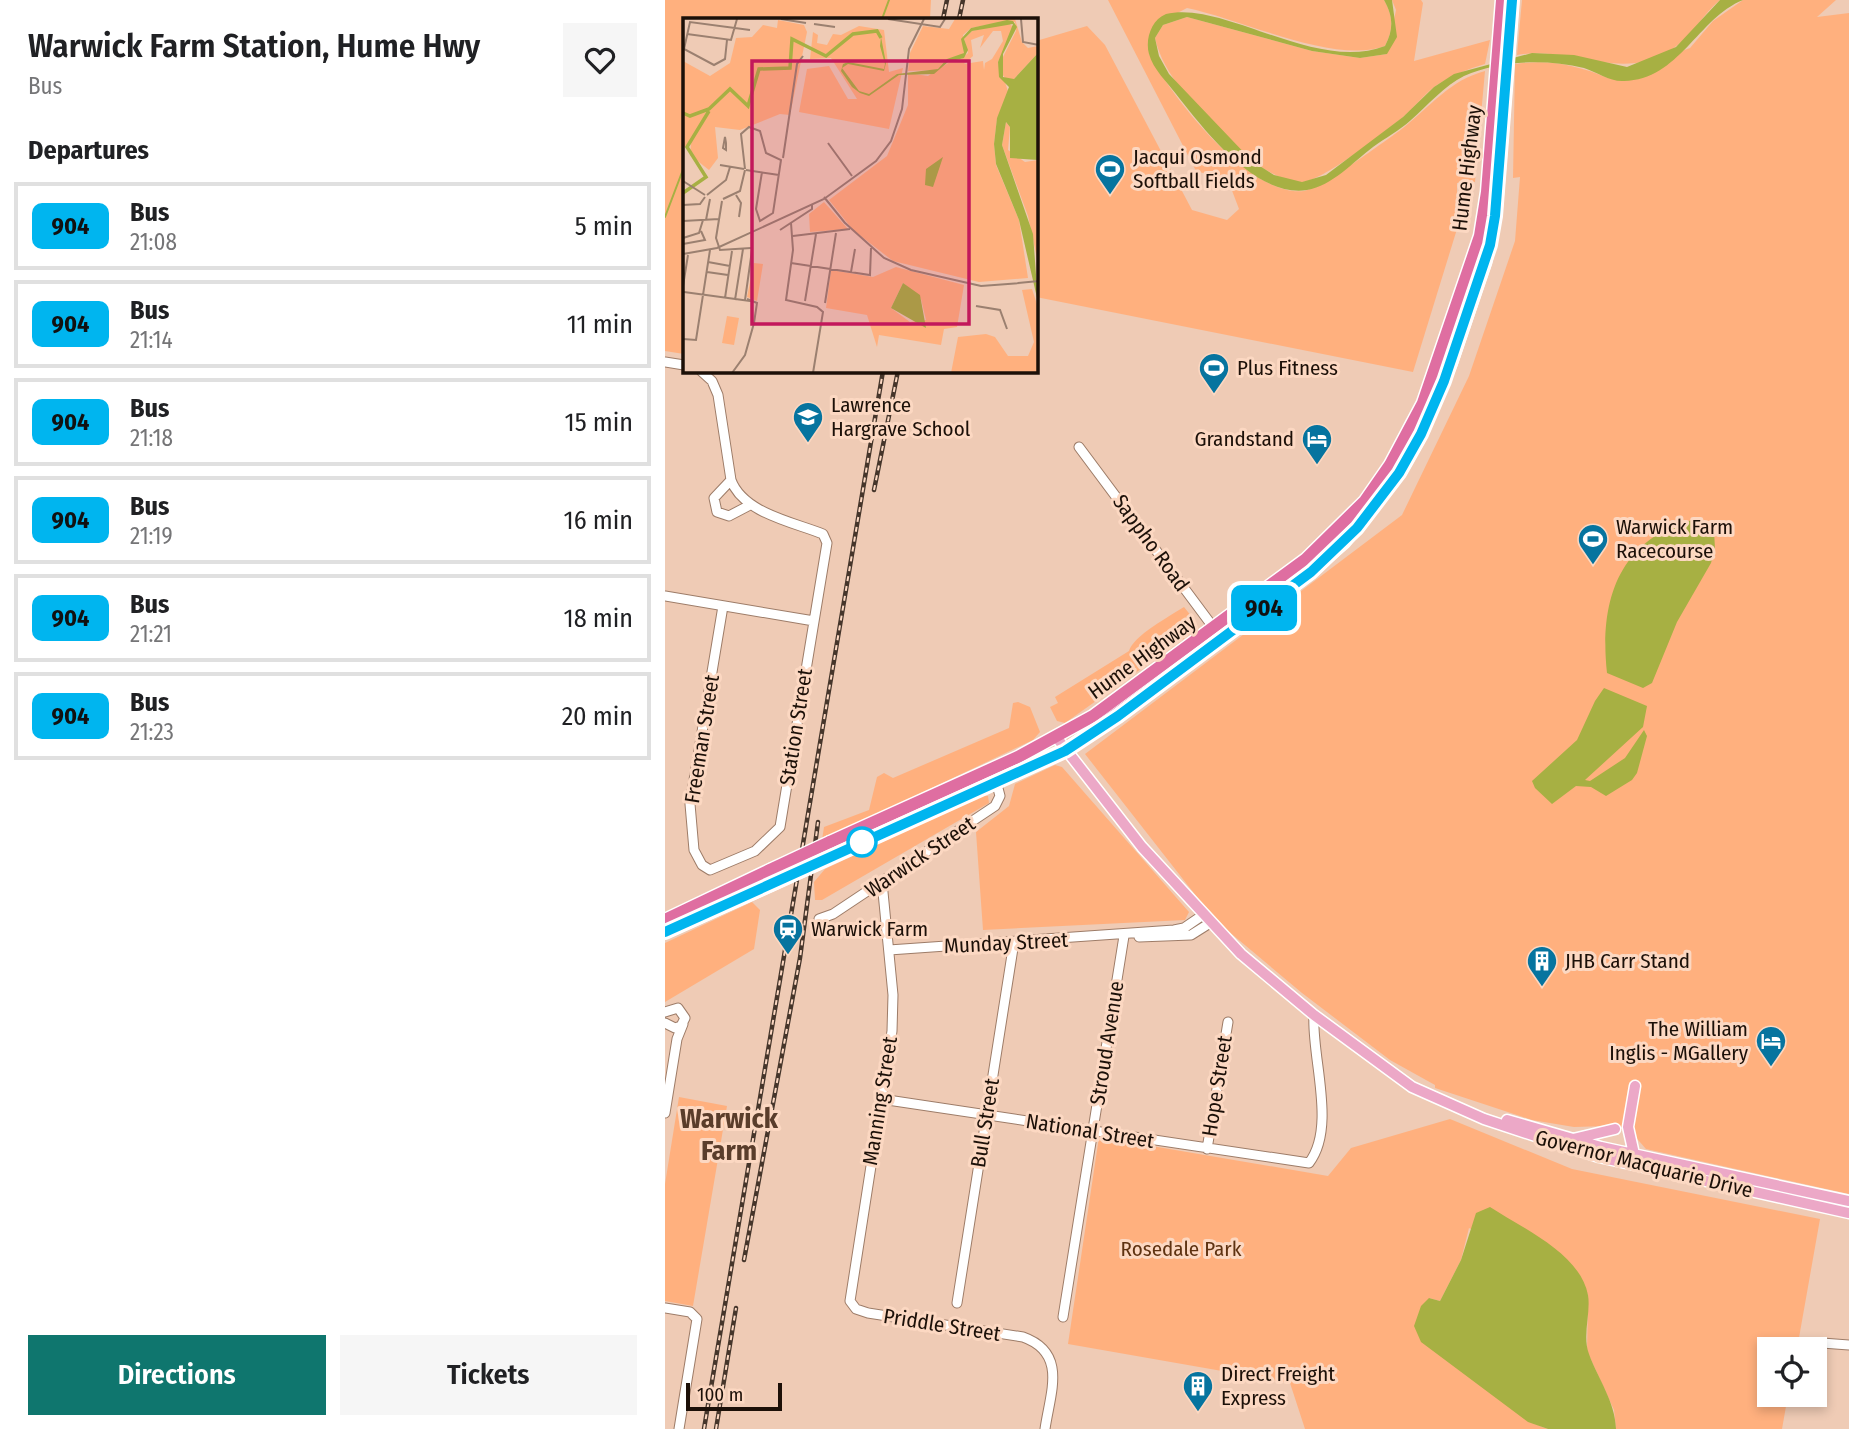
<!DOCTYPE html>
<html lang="en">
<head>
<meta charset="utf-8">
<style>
	body { margin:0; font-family:"Fira Sans Condensed",sans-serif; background:#f6f6f6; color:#202124; height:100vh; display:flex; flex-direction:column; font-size:26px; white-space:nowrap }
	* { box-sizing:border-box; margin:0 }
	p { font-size:23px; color:#757577 }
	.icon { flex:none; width:38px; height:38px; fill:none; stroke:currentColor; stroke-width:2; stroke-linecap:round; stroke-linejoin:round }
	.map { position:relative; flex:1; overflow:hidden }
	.details { display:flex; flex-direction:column; background:#fff; width:665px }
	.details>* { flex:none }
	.badge { padding:0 14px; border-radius:10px; font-size:24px; line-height:46px }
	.buttons { position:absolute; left:1092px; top:1337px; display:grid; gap:14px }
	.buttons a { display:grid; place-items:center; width:70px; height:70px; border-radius:0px; background:#fff; box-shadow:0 4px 10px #0003; font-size:35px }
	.scale { position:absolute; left:21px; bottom:18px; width:96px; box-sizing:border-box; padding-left:7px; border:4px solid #1c1008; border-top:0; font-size:19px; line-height:24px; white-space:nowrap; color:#1c1008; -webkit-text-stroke:5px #fcd8c2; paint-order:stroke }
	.map>.badge { position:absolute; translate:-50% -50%; box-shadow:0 0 0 4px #fff }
	h2 { padding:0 28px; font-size:26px; line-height:63px }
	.round { display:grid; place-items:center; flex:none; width:74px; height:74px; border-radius:0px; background:#f6f6f6 }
	.summary { display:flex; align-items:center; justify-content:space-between; height:119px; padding:0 28px }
	h1 { font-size:33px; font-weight:600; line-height:52px }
	.primary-button { display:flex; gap:14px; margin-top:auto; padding:14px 28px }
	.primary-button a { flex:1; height:80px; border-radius:0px; background:#0f766e; color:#fff; font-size:28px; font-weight:600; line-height:80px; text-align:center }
	.primary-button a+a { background:#f6f6f6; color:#202124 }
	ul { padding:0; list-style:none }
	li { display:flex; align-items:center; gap:21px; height:88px; margin:0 14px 10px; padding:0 14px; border:4px solid #e0e0e0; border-radius:0px }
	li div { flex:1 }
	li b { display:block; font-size:26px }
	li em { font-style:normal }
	li .badge { min-width:77px; font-weight:700; text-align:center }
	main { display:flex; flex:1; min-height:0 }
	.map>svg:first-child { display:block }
	.green { fill:#ffb07e }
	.water { fill:#a7b043 }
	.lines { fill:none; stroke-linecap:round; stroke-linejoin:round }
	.stream { stroke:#a7b043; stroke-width:2 }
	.minor-casing { stroke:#9d7c68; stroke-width:11 }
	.major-casing { stroke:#fff; stroke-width:13 }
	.highway-casing { stroke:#fff; stroke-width:15 }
	.minor { stroke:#fff; stroke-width:9 }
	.major { stroke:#eca8c7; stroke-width:10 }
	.highway { stroke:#df6ea1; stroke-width:12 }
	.rail-casing { stroke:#46362b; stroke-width:4.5 }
	.rail { stroke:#fcd8c2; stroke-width:2; stroke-dasharray:5; stroke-linecap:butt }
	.highway-bridge-casing { stroke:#fff; stroke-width:15; stroke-linecap:butt }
	.highway-bridge { stroke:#df6ea1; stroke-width:12 }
	.line-casing { stroke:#fff; stroke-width:16 }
	.line { stroke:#00b5ef; stroke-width:10 }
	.stop-dot { fill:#fff; stroke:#00b5ef; stroke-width:3.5 }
	.labels { text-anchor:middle; stroke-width:6; stroke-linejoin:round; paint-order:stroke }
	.poi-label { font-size:21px; fill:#1c1008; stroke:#fcd8c2; text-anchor:start }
	.street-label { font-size:21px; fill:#1c1008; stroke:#fcd8c2 }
	.park-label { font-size:21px; fill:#5e3211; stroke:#fcd8c2 }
	.district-label { font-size:28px; font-weight:bold; fill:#5a3d2b; stroke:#fcd8c2 }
	.inset-river { fill:none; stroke:#a7b043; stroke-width:3.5 }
	.inset-road { fill:none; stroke:#9b8070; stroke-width:2 }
	.view { fill:#c2185b; fill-opacity:0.15; stroke:#c2185b; stroke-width:3.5 }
	.inset-edge { fill:none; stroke:#1c1008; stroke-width:3.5 }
</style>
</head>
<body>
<main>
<section class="details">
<div class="summary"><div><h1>Warwick Farm Station, Hume Hwy</h1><p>Bus</p></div><a class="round"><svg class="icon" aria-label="heart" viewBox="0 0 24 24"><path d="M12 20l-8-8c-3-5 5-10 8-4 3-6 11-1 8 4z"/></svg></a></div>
<h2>Departures</h2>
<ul>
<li><span class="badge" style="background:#00b5ef;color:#111">904</span><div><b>Bus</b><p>21:08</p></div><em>5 min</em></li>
<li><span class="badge" style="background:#00b5ef;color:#111">904</span><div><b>Bus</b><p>21:14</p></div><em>11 min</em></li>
<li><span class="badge" style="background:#00b5ef;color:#111">904</span><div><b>Bus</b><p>21:18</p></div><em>15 min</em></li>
<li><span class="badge" style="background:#00b5ef;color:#111">904</span><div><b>Bus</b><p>21:19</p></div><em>16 min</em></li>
<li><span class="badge" style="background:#00b5ef;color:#111">904</span><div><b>Bus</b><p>21:21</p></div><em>18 min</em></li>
<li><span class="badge" style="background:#00b5ef;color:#111">904</span><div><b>Bus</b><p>21:23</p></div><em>20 min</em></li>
</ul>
<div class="primary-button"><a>Directions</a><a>Tickets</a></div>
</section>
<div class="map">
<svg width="1184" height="1429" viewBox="0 0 1184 1429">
	<rect width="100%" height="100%" fill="#efcbb5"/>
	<!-- green -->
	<path class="green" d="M0 0H266L265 19H19V354L0 351Z
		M443 0H719C728 16 729 29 720 46 670 65 576 19 522 8L489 25 484 54C506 96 585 198 639 191 656 188 722 140 738 128 766 106 785 80 820 71L810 182 792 183V229L748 372 371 297V41L422 26 440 45 527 210 562 220 574 209 563 180 531 171Z
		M727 0H756L758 3 749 61 825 40 820 64C803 69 787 75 772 85 759 94 749 108 737 118 719 132 655 184 635 182 602 178 578 154 556 131 529 103 499 77 490 38L498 25 522 17 647 51 695 58 722 54 731 10Z
		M857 0H1055C1038 14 1028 35 1010 47 958 85 909 45 852 55Z
		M1078 0H1171L1152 17 1184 13V1194L981 1149 967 1133 943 1126 909 1127 867 1120 770 1088V1085L725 1060 637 993 550 920 420 754 737 515 804 376 850 241 855 177 848 178 850 64C883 59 912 65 943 78L1025 48 1048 21Z
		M519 607 531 622 528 632 400 723 392 721 385 707 393 703 390 697 464 651C468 636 505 616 519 607Z
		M353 702 365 707 375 732 368 740 157 840 159 827 204 810 212 777 219 773 228 778 344 728 348 703Z
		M390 765 397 767 524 912 520 920 318 930 311 832 344 806 350 784Z
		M315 796H323L324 803 157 900H150L149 882 160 869Z
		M87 902 95 910 89 949 0 1002V943Z
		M14 1097 62 1106 28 1306 0 1301V1184Z
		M785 1119 907 1169 1155 1219 1132 1349H1104V1395H1123L1117 1429H951L949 1410 922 1351 923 1294 804 1228 796 1260 775 1301 764 1298C797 1348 824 1408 883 1429H640L625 1383 403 1344 434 1137 663 1176 686 1148Z"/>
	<!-- water -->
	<path class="water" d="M719 0H727L732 37 722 54 695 58 647 51 522 17 498 25 490 38 494 56 504 74 587 161 609 175 637 182 661 175 738 117 769 87 789 74 867 53 909 55 962 67 1011 47 1055 0H1078C1033 18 1014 80 959 81 945 82 932 72 919 68 881 59 836 60 799 76 780 85 762 106 746 120 734 131 720 138 708 147 688 162 667 186 642 190 590 198 538 128 511 94 502 82 488 69 484 54 480 40 486 20 501 14 559 0 650 73 720 46 729 29 728 16 719 0Z
		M1031 519 1040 521 1049 530 1050 549 1046 563 1012 622 987 683 978 688 942 673C934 600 954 538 1031 519Z
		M939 688 982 706 978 727 920 780 925 781 960 758 979 730 982 736 972 773 967 780 941 796 926 787 911 786 887 804 870 788 867 781 912 740 930 701Z
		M825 1207C857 1228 915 1253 923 1295 926 1313 917 1336 924 1354 933 1379 950 1401 951 1429H883L863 1422 756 1342 749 1326 756 1306 764 1298 775 1301 796 1260 811 1213Z"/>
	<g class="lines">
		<!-- stream -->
		<path class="stream" d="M217 19 224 0
			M0 217 19 167"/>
		<!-- minor casing -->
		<g class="minor-casing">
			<path id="minor" d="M0 362 19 365
				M36 371 47 381 53 395 66 480C78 513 128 522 158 534L162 543 115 827 90 851 45 870 37 865 29 850 25 804 58 606
				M414 447 557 639
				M66 480 49 498 52 512 64 516 85 505
				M0 596 149 621
				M217 882 228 995 227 1031 185 1301 191 1309 203 1313 358 1337C403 1353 385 1393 380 1429
				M154 919 168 914 330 806 335 796 331 781
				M474 937 526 935 545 923
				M224 950 509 930 519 928 538 915
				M0 1012 13 1008 20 1018 16 1026 10 1028 0 1023
				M216 1099 644 1163C672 1127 646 1056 649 1015
				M0 1113 12 1039 18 1024
				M542 1149 563 1022
				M292 1303 349 942
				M0 1308 25 1312 32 1319 14 1429
				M398 1317 459 936
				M1157 1343 1184 1345"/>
		</g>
		<!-- major casing -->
		<g class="major-casing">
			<path id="major" d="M392 738 477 847 576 954 649 1015 747 1087 819 1119 934 1157 1184 1213
				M842 1120 936 1147 1184 1201
				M908 1139 950 1129
				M969 1154 963 1127 970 1086"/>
		</g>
		<!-- highway casing -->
		<g class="highway-casing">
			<path id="highway" d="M165 842 353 757 428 716 641 559 700 501 725 465 758 403 815 236 822 192 837 0
				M166 857 406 747 627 587 679 542 734 473 756 434 786 362 820 262 830 216 847 0
				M0 920 105 870
				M0 932 105 885"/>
		</g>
		<!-- minor -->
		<use href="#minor" class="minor"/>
		<!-- major -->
		<use href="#major" class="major"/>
		<!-- highway -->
		<use href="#highway" class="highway"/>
		<!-- rail casing -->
		<g class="rail-casing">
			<path id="rail" d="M278 19 282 0
				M294 19 298 0
				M209 490 233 371
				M79 1260 135 958 153 822
				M39 1429 218 371
				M51 1429 71 1308"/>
		</g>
		<!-- rail -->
		<use href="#rail" class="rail"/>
		<!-- highway-bridge casing -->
		<g class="highway-bridge-casing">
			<path id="highway-bridge" d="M105 870 165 842
				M105 885 166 857"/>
		</g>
		<!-- highway-bridge -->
		<use href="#highway-bridge" class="highway-bridge"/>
	</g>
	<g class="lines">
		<!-- line casing -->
		<g class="line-casing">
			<path id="line" d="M0 932 400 751 453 716 646 572 692 528 734 473 756 434 779 381 825 245 830 216 847 0"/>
		</g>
		<!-- line -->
		<use href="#line" class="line"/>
	</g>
	<!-- icons -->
	<defs>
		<g id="stadium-pin" transform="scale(1.575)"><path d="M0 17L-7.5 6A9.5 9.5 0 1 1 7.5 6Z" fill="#06749f" stroke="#fcd8c2"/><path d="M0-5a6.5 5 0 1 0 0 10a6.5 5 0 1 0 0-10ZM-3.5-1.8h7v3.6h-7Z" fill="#fff"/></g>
		<g id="school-pin" transform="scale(1.575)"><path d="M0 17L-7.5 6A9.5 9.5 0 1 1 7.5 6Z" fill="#06749f" stroke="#fcd8c2"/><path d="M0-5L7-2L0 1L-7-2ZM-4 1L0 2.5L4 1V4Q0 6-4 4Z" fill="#fff"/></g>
		<g id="hotel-pin" transform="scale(1.575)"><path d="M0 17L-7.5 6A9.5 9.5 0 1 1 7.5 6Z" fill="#06749f" stroke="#fcd8c2"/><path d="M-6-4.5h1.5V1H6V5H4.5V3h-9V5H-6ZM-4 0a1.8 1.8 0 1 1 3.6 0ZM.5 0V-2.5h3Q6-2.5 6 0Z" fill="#fff"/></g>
		<g id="station-pin" transform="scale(1.575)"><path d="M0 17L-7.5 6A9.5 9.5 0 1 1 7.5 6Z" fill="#06749f" stroke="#fcd8c2"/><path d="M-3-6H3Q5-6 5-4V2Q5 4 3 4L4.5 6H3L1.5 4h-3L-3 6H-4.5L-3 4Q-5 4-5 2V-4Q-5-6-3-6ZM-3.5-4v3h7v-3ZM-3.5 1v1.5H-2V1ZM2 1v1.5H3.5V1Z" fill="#fff"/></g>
		<g id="building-pin" transform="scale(1.575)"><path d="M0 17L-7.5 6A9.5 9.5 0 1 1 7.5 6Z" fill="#06749f" stroke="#fcd8c2"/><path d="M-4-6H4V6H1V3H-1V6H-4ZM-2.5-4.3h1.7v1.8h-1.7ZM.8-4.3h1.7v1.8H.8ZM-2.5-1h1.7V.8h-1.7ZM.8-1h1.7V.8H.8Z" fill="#fff"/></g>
	</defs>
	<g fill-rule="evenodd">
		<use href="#stadium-pin" x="445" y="169"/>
		<use href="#stadium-pin" x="549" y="368"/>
		<use href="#school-pin" x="143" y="417"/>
		<use href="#hotel-pin" x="652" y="439"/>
		<use href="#stadium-pin" x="928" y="539"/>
		<use href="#station-pin" x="123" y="929"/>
		<use href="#building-pin" x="877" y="961"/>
		<use href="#hotel-pin" x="1106" y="1041"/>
		<use href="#building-pin" x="533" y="1386"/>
	</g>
	<!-- markers -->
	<circle class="stop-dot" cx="197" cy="842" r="14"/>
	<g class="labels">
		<!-- poi labels -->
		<g class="poi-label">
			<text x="468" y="164">Jacqui Osmond<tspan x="468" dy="24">Softball Fields</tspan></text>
			<text x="572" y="375">Plus Fitness</text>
			<text x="166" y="412">Lawrence<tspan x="166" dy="24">Hargrave School</tspan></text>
			<text x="629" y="446" text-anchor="end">Grandstand</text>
			<text x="951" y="534">Warwick Farm<tspan x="951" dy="24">Racecourse</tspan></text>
			<text x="146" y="936">Warwick Farm</text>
			<text x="900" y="968">JHB Carr Stand</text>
			<text x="1083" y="1036" text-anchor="end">The William<tspan x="1083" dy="24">Inglis - MGallery</tspan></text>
			<text x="556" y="1381">Direct Freight<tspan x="556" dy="24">Express</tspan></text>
		</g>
		<!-- street labels -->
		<g class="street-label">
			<text transform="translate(802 168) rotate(-83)" y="7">Hume Highway</text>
			<text transform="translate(486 543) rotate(54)" y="7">Sappho Road</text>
			<text transform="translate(477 657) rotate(-36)" y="7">Hume Highway</text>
			<text transform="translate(131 727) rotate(-81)" y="7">Station Street</text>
			<text transform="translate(37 739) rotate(-81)" y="7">Freeman Street</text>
			<text transform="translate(255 857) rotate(-34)" y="7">Warwick Street</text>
			<text transform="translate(341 943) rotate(-3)" y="7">Munday Street</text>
			<text transform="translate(442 1043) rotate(-81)" y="7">Stroud Avenue</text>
			<text transform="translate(552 1086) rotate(-81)" y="7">Hope Street</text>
			<text transform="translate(215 1101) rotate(-81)" y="7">Manning Street</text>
			<text transform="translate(320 1123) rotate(-81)" y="7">Bull Street</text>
			<text transform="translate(425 1131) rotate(9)" y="7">National Street</text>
			<text transform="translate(979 1164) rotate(14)" y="7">Governor Macquarie Drive</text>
			<text transform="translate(277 1325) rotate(9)" y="7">Priddle Street</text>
		</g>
		<!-- park labels -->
		<g class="park-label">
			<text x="516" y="1256">Rosedale Park</text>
		</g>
		<!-- district labels -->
		<g class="district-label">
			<text x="64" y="1128">Warwick<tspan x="64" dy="32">Farm</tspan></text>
		</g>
	</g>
	<!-- overview -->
	<g transform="translate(18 18)">
		<rect width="355" height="355" fill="#efcbb5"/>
		<path d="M272 1H332L339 24 345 30 355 28V35L331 61 324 62 318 55 319 41 333 13 332 4 314 5 288 10 280 17 281 35 254 52 225 53 227 35 240 8 266 11ZM95 2 121 7 124 14 107 97 97 96 57 112 32 109 35 140 26 152 7 137 8 124 0 130V43L27 58 47 45 53 20 69 19 80 7 94 10ZM325 5 332 10 315 44 326 76 314 101 311 126 313 147 336 202 345 260 296 264 210 243 170 212 146 182 204 138 225 87V55L245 58 265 44 278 41 285 35 281 21 289 13ZM310 13H318L320 23 309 41 302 45 301 52 300 43 281 46 290 38 288 22 301 17 297 30ZM176 8 201 12 206 54 220 50 206 111 116 94 124 51 146 48 165 81H174L148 40 127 41 130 14 135 17 134 25 144 27 150 16 158 17ZM323 104 327 109 325 132 342 144 355 142V245L345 198 319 127ZM141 184 165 211 127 214 126 196ZM71 245 80 246 74 283 64 279ZM213 249 281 267 274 309 261 311 258 327 196 317 194 329 184 297 143 290 148 252 190 259ZM220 265 238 281 243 302 227 304 208 290ZM349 271 355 289V355H268L275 319 303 316 312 319 325 338H345L351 324 339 272ZM44 298 56 300 51 327 39 325Z" fill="#ffb07e" fill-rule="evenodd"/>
		<path d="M324 2 330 3 334 9 320 36V59L331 61 355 35V142L327 140V109L323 104 319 127 350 216 355 284 336 202 313 146 311 126 314 100 326 69 316 59 315 44 330 6 289 13 281 21 285 32 281 40 265 44 251 56 216 57 186 78 177 75 169 69 158 53 160 46 165 44 201 51 202 46 197 28 198 19 203 45 201 53 165 46 159 50 176 73 186 76 214 56 255 51 264 41 281 35 278 21 288 10ZM260 139 250 169 242 167 243 151ZM220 265 237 277 243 310 208 290Z" fill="#a7b043"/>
		<path class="inset-river" d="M0 95 7 98 26 91 47 71 65 88 76 51 107 50 109 21 143 38 170 16 194 13 198 20M0 175 23 159 4 129 26 93"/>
		<path class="inset-road" d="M98 1 123 5M205 1 257 9 262 1M338 1 340 24 356 27M131 6 152 9M4 16 48 22 54 1M44 22 42 41 31 47 1 31 7 4 67 12M42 119 43 125V132L40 130ZM145 125 169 158M100 140 114 46 120 38M37 147 61 151M62 151 58 116 66 109 77 113 83 135 98 142 90 195 77 203 73 191 79 154M63 152 96 157M0 163 22 177M24 177 43 162 47 149M53 177 58 185 56 199M141 179 162 205M40 181 57 173 62 152M39 183 33 220 37 232 68 230M0 187 17 186 22 179M23 202 27 181M0 203 36 201M161 204 201 240 228 252 298 268 337 265M108 205 110 232 103 282 134 289 140 294 130 355M97 212 129 191V186M110 218 167 211M0 220 16 215 20 202M0 226 22 222 18 213M0 236 34 230 141 181 193 143 208 123 219 91 226 31 241 1M25 244 47 248M108 245 187 257 188 230M24 254 45 257M168 254 172 231M335 265 356 263M0 268 5 237M1 274 67 283M42 280 49 233M52 282 60 231M62 282 69 232M122 283 133 216M142 285 153 215M293 288 317 292 324 311M0 321 13 322 27 232M49 355 62 337 71 305 74 285 64 281"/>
		<path class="view" d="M69 43H286V306H69Z"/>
		<rect width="355" height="355" class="inset-edge"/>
	</g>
</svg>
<div class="buttons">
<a><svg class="icon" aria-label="locate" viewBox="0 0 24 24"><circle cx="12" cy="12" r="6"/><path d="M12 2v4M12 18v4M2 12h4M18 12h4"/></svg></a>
</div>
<div class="scale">100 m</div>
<b class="badge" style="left:599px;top:608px;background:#00b5ef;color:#111">904</b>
</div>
</main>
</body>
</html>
